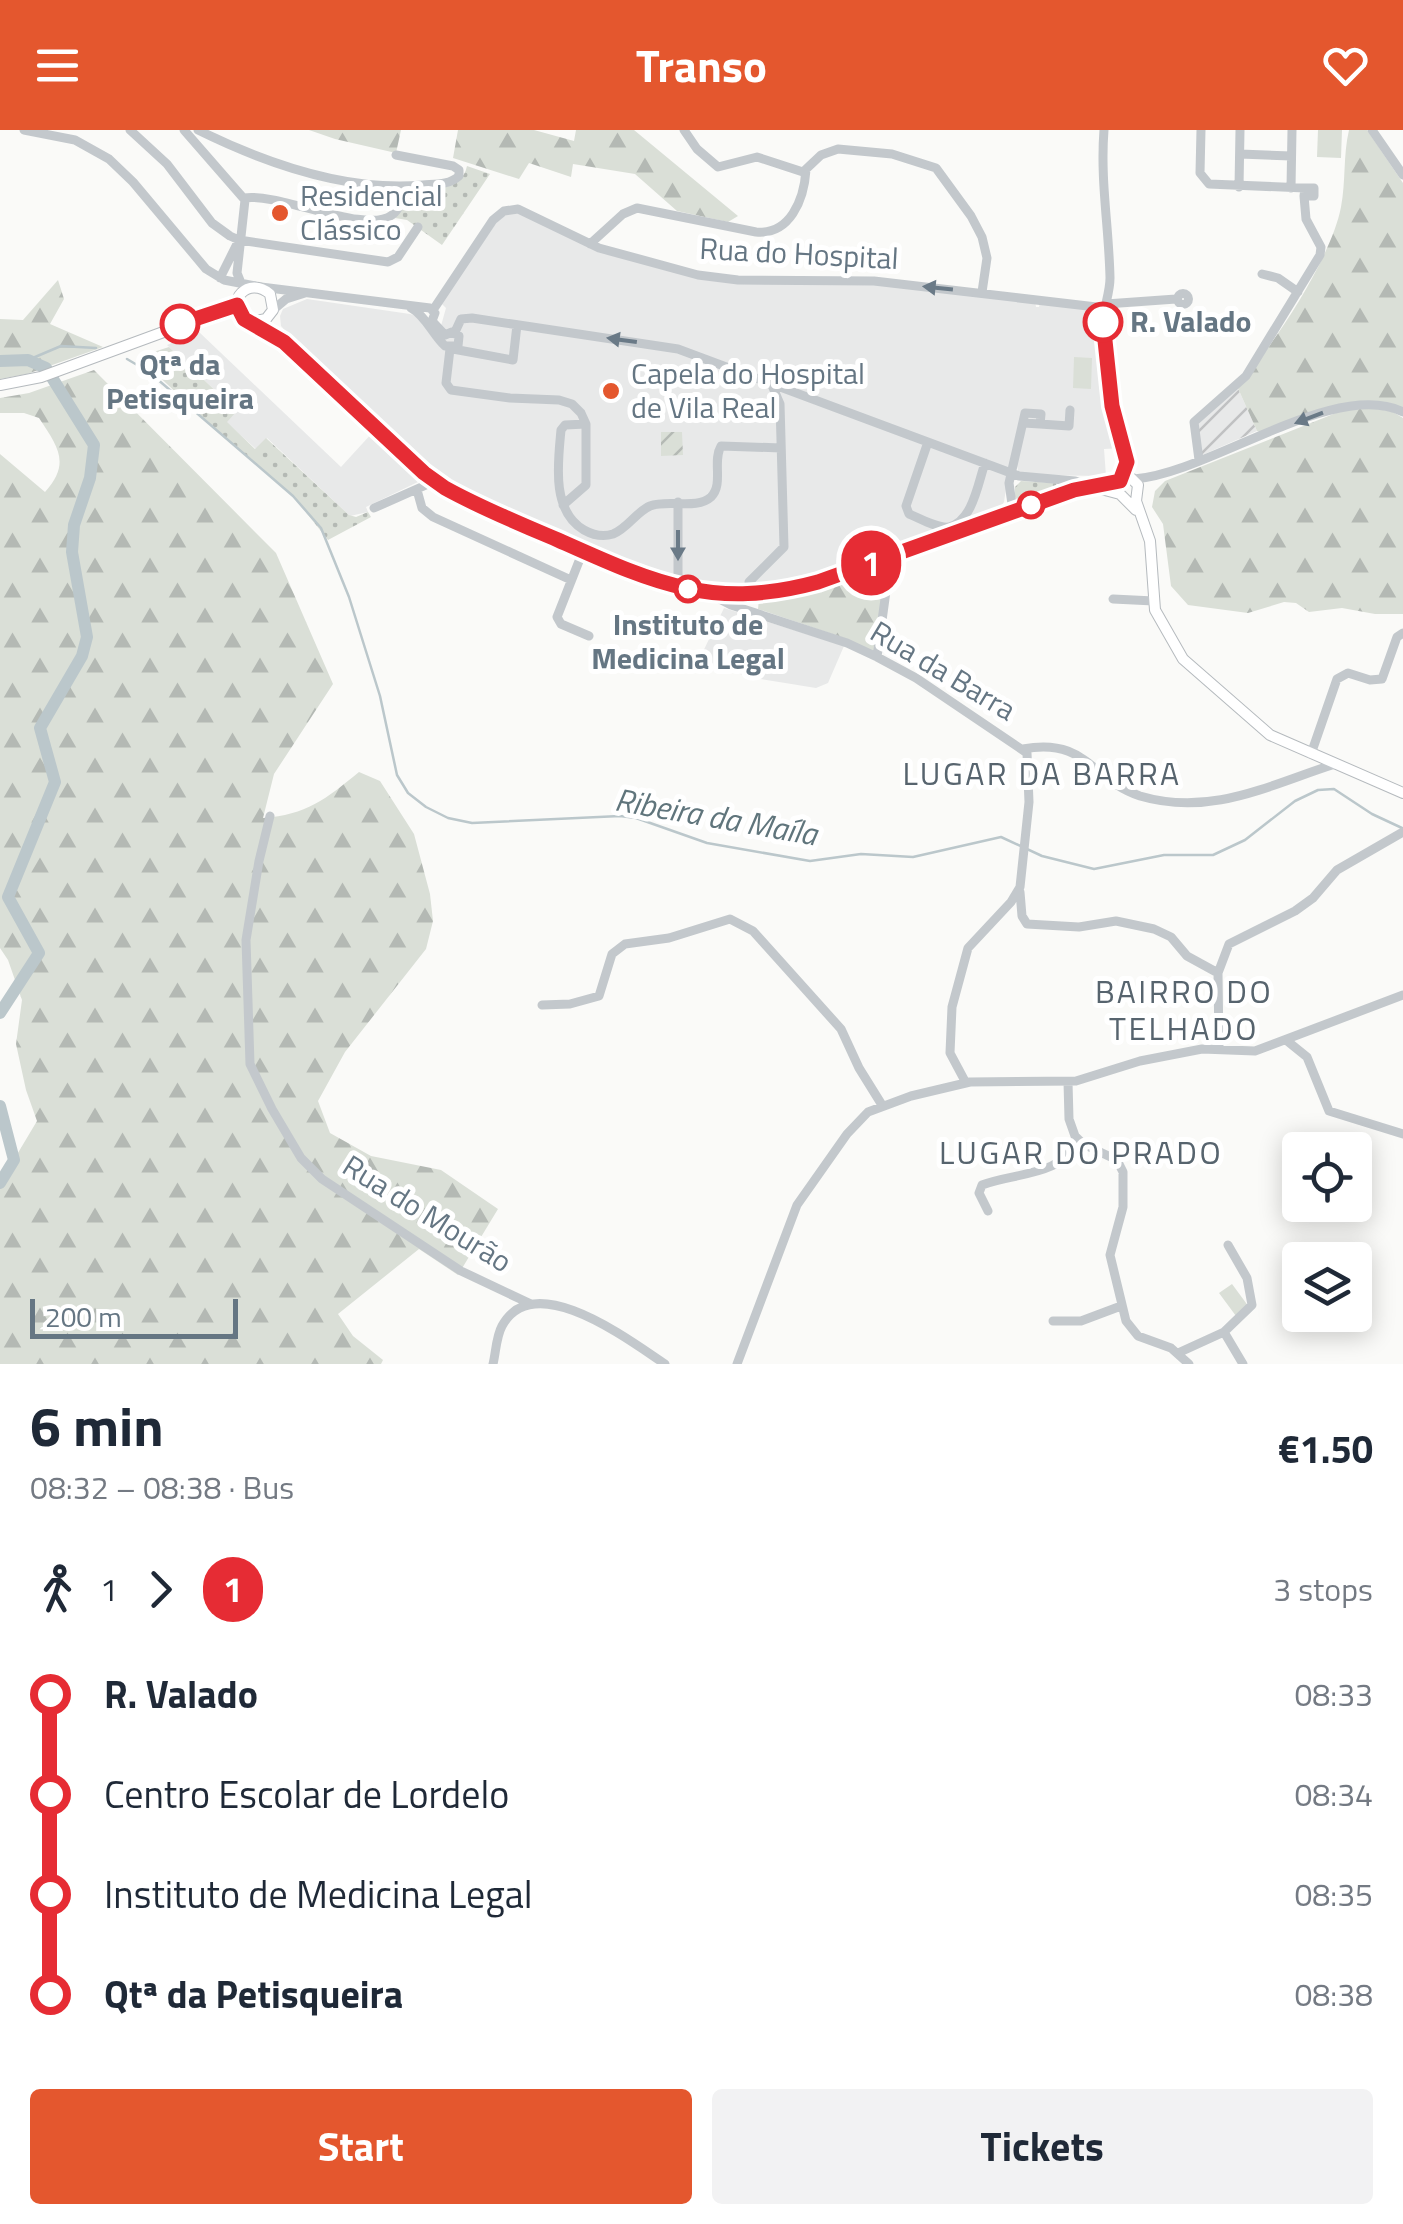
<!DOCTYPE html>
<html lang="en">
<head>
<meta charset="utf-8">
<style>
	body { margin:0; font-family:"Titillium Web",sans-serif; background:#f2f2f3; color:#1f2937; height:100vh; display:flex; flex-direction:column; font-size:38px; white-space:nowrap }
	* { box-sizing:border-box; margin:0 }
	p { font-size:32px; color:#747a83 }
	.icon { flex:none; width:55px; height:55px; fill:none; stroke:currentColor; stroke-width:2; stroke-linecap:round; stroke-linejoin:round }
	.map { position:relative; height:1234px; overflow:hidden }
	.sheet { display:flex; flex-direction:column; background:#fff; flex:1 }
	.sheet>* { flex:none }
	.badge { padding:0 20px; border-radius:32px; font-size:35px; line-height:65px }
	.tools { position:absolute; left:1282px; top:1002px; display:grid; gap:20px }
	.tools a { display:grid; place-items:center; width:90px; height:90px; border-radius:10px; background:#fff; box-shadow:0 5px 25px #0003; font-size:50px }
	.scale { position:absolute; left:30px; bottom:25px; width:208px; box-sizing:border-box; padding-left:10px; border:5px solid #657683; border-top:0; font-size:28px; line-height:35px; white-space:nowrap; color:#657683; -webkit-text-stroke:8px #fff; paint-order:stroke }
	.map>.badge { position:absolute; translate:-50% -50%; box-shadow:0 0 0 5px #fff }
	.legs { display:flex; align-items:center; gap:15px; height:110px; padding:0 30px; font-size:32px }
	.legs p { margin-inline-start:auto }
	.headline { display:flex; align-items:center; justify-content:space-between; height:170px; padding:0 30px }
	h1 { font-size:55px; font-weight:700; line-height:75px }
	.button { display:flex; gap:20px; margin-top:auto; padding:20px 30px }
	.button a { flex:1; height:115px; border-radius:10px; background:#e4572e; color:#fff; font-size:40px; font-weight:700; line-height:115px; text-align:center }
	.button a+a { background:#f2f2f3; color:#1f2937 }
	ul { padding:0 30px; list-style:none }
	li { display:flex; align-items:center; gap:35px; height:100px; font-size:38px }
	li i { display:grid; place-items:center; width:15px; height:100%; margin:0 12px; background:currentColor }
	li i::after { content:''; width:25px; height:25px; margin:-12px; border:8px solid; border-radius:50%; background:#fff }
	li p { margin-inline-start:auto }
	li:first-child i { background:linear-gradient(#0000 50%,currentColor 0) }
	li:last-child i { background:linear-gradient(currentColor 50%,#0000 0) }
	header { display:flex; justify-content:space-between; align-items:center; height:130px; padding:0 30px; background:#e4572e; color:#fff; font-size:45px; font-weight:700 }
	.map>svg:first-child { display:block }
	.built { fill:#e8e9e9 }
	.industrial { fill:url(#industrial-furrows) }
	.grass { fill:#dadfd7 }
	.forest { fill:url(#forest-firs) }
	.park { fill:url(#park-dots) }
	.garden { fill:url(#garden-furrows) }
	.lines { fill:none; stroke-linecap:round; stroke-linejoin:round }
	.stream { stroke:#bbc7cb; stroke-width:2.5 }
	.river { stroke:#bbc7cb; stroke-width:12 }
	.major-casing { stroke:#b5babe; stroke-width:12 }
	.minor { stroke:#c3c8cc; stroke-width:9 }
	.major { stroke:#fff; stroke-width:10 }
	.oneway { fill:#6a7a87 }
	.line-1-casing { stroke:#fff; stroke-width:22 }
	.line-1 { stroke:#e62c34; stroke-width:15 }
	.poi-dot { fill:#e4572e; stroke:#fff; stroke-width:4 }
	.stop-1-dot { fill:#fff; stroke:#e62c34; stroke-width:5 }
	.labels { text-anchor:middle; stroke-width:10; stroke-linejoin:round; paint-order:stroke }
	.poi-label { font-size:30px; fill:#657683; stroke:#fff; text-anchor:start }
	.street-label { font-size:30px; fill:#657683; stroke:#fff }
	.stop-label { font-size:30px; font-weight:bold; fill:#657683; stroke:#fff }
	.neighbourhood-label { font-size:32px; letter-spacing:2.5px; fill:#57646e; stroke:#fff }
	.water-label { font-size:32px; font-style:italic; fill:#60757c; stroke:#fff }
</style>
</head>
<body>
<header><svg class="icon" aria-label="menu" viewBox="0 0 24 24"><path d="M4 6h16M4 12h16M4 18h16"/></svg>Transo<svg class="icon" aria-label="heart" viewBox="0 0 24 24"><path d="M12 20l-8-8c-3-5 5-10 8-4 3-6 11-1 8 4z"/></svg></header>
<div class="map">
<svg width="1403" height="1234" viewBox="0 0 1403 1234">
	<defs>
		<pattern id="industrial-furrows" width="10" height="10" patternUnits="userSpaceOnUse" patternTransform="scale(2.5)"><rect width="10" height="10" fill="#e8e9e9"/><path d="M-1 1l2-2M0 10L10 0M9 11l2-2" fill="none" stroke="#c0c1c2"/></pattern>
		<pattern id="forest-firs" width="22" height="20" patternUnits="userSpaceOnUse" patternTransform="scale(2.5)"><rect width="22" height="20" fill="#dadfd7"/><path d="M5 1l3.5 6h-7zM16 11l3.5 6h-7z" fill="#b4b9b4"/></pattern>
		<pattern id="park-dots" width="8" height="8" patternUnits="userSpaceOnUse" patternTransform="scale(2.5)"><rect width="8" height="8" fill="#dadfd7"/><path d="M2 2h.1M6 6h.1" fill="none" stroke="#b4b9b4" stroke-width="1.8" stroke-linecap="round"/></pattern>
		<pattern id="garden-furrows" width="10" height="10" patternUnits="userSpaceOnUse" patternTransform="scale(2.5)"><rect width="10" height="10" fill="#dadfd7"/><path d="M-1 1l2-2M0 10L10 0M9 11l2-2" fill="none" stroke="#b4b9b4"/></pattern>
	</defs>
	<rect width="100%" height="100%" fill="#fafaf8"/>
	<!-- built -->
	<path class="built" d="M517 82 594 119 698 149 876 154 1035 171 1036 177H1039L1040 172 1085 178 1092 183 1097 196 1108 263 1123 318 1104 319 1106 346 1024 345 1018 341 1017 335 1010 333 1004 372 997 382 817 449 753 460 684 452 647 444 447 352 297 214 281 196 280 186 283 179 307 169 410 184 417 186 437 210 446 178 441 173 497 92 506 85Z
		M199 202 341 337 373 302 422 350 366 377 368 382 350 386 267 308 256 319 226 292 236 280 167 215Z
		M724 478 844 516 828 553 816 558 754 548 698 532Z"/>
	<!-- industrial -->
	<path class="industrial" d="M1237 256 1257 301 1200 326 1194 293Z"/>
	<!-- grass -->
	<path class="grass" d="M1318 0H1342L1341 28 1317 27Z
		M1074 227 1092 228 1091 259 1073 258Z
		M1232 1154 1249 1177 1236 1186 1219 1163Z"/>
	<!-- forest -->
	<path class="forest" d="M309 0H401L396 23 335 9Z
		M458 0H534L574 11 576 0H634L738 86 728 92 677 81 635 44 573 34 571 47 529 33 519 49 453 28Z
		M1349 0H1367L1403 53V278C1354 258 1309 286 1263 303L1257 301 1237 256C1273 217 1331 129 1341 77 1346 51 1343 25 1349 0Z
		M58 150 64 169 50 194 103 217 27 244 0 249V189L23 190Z
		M94 240 276 423 333 554 274 644 263 688C306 685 326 669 359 642L380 651 414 704 430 764 433 791 426 819 345 922 318 971 330 1003 371 1026 441 1040 498 1079 458 1145 419 1119 338 1184 353 1206 383 1230 381 1234H0V1053L37 991 26 960 16 914 22 870 8 830 0 818V324L45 362C71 333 58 317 39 288L24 283H0V268L29 263Z
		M1369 277 1393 282 1403 288V484H1375L1342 478 1309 482 1296 473 1284 472 1248 483 1188 475 1171 456 1163 394 1152 377 1155 361 1165 351 1341 281Z
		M887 434 874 522 847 509 758 479 759 469 814 460Z"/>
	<!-- park -->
	<path class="park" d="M467 36 490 44 442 115 407 90 395 88 412 60C435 56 461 63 467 36Z
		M169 217 237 281 227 292 255 319 266 308 349 385 356 387 368 382 371 387 328 410 293 366 226 309 138 227Z
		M1021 351 1056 353 1058 362 1022 374 1015 367V357Z"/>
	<!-- garden -->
	<path class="garden" d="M661 302H682L683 325 661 326Z"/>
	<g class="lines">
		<!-- stream -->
		<path class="stream" d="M127 229 149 242 293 366 321 398 349 467 380 566 397 645 408 663 426 677 448 688 472 693 620 686 636 688 707 713 810 731 861 724 913 727 1001 707 1042 726 1094 739 1164 725H1213L1245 710 1295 671 1318 660 1334 659 1372 684 1402 698
			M28 230 61 216 96 218"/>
		<!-- river -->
		<path class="river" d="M0 231 28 230 46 238 94 315 90 348 74 395 72 422 87 507 82 526 40 598 55 652 8 767 39 823 0 883
			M0 976 14 1030 0 1053"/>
		<!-- major casing -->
		<g class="major-casing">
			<path id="major" d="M250 192 266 189 273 180 270 164C248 145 225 172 243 188 254 198 271 203 283 211 299 223 314 239 328 253 360 283 392 313 424 343L445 358 643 448 678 458 729 465 779 460 818 451 1071 361 1131 348 1138 355 1136 371 1150 411 1155 480 1183 529 1270 605 1403 663
				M0 255 41 247 237 175
				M1101 359 1120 364 1136 380"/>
		</g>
		<!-- minor -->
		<path class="minor" d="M24 0 75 10 109 29 133 52 206 139 224 150 255 156
			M130 0 167 34 212 93 230 106 239 110 388 132 398 127 418 97
			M184 0 245 70 237 143 241 153
			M198 0C265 33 348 62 423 55 436 54 449 55 459 46V40L453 36 396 25
			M684 0 697 19 718 37 757 27 803 42 821 25 838 19 892 24 936 38 971 86 982 107 987 128 982 162
			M1104 0C1100 50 1109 98 1110 148 1110 164 1103 178 1103 194 1104 246 1116 299 1131 348
			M1201 0 1200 43 1209 54 1305 58
			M1372 0 1403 45
			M1240 24 1291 26
			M1239 57 1240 0
			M1291 58 1292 0
			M1305 58H1314V66H1304Z
			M244 68C279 62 366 105 392 85 401 78 403 67 406 57
			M590 114 623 84 637 78 756 102C790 105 804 70 806 40
			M1262 144 1278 148 1298 162
			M220 148 239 110
			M261 157 430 178 435 183 432 191 445 205 452 202 459 206 458 216H445C433 205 425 185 411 178
			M1177.5 169a5.5 5.5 0 1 1 11 0a5.5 5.5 0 1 1-11 0Z
			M1106 174 1176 169
			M273 180 286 169 305 163
			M433 180 493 90 504 81 518 79 599 118 698 145 738 150 874 151 1105 178
			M455 202 461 189 472 188 678 219 1019 346 1075 351 1090 357
			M450 219 446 253 451 260 510 268 559 270 572 274 581 283 586 294V355L563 375
			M453 219 513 230 517 195
			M586 294 565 295 561 300C558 332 551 381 584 400 593 405 604 407 613 404 628 398 636 382 650 376 668 369 697 380 711 367 724 354 712 331 721 316L781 318
			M1040 294 1069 296 1070 280
			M928 312 906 376 909 384C919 388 938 399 949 397 973 391 978 353 985 333
			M1199 330 1194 292 1246 246 1320 125 1321 117 1306 89 1304 66
			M1134 349C1209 344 1335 248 1403 282
			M417 360 422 378 433 387 571 450
			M678 372V458
			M374 378 435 351
			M1013 381 1009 353 1025 283 1041 284 1040 294 1024 293
			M583 421 557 487 561 494 589 506
			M749 452 784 417 780 274 771 253
			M708 463 731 475 847 513 877 527 916 548 1027 623 1029 672 1020 757 1011 772 968 818 952 877 950 923 966 953
			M1113 469 1154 471
			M877 527 891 425
			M1023 619C1087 607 1091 650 1140 666 1211 687 1269 655 1335 634
			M1311 624 1337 549 1348 543 1370 550 1382 549 1397 507 1403 503
			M270 686 259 731 246 810 250 934 272 979 301 1028 322 1049 461 1141 531 1174
			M1020 762 1022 786 1027 794 1079 797 1116 791 1154 799 1171 807 1187 826 1218 843
			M542 875 570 874 599 866 612 824 625 814 669 808 730 789 753 801 841 899 859 938 882 975
			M1286 910 1307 927 1329 981 1403 1004
			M1219 918 1218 843 1229 814 1295 781 1313 768 1337 740 1403 702
			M1068 952 1069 989 1075 1006 1083 1014 1117 1030 1123 1042V1077L1110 1125 1126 1191 1138 1206 1171 1218 1189 1234
			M988 1081 979 1063 982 1055C1016 1042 1061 1047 1078 1010
			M1053 1191H1081L1121 1176
			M1224 1202 1243 1234
			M1178 1223 1224 1202 1252 1175 1247 1148 1228 1115
			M493 1234C496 1222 496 1207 502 1196 534 1137 630 1211 665 1234
			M737 1234 797 1075 847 1004 868 982 911 966 970 952 1076 951 1140 931 1202 919 1255 921 1403 865"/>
		<!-- major -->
		<use href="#major" class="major"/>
	</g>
	<!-- one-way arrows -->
	<defs><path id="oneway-solid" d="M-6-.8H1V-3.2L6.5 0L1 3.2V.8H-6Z" transform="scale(2.5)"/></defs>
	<g class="oneway">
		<use href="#oneway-solid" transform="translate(938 158) rotate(-174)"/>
		<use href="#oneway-solid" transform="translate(622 210) rotate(-172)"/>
		<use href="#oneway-solid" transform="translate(1309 288) rotate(159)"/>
		<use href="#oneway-solid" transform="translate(678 415) rotate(90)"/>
	</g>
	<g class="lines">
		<!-- line-1 casing -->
		<g class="line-1-casing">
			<path id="line-1" d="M180 194 237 175 244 189 284 212 424 343 445 358C481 378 520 394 558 410 652 452 712 481 818 452L1074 360 1120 351 1127 332 1112 276 1103 192"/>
		</g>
		<!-- line-1 -->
		<use href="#line-1" class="line-1"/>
	</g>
	<!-- markers -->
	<g class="poi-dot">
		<circle cx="280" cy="83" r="10"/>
		<circle cx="611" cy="261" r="10"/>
	</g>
	<g class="stop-1-dot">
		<circle cx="1103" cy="192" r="18"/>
		<circle cx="180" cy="194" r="18"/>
		<circle cx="1031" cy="375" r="12"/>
		<circle cx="688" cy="459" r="12"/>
	</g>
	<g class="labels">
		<!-- poi labels -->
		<g class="poi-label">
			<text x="300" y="76">Residencial<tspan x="300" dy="34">Clássico</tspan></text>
			<text x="631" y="254">Capela do Hospital<tspan x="631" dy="34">de Vila Real</tspan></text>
		</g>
		<!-- street labels -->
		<g class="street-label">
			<text transform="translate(799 124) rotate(3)" y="10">Rua do Hospital</text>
			<text transform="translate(943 541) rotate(31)" y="10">Rua da Barra</text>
			<text transform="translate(427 1084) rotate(32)" y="10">Rua do Mourão</text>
		</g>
		<!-- stop labels -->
		<g class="stop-label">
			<text x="1130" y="202" text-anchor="start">R. Valado</text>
			<text x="180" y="245">Qtª da<tspan x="180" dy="34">Petisqueira</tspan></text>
			<text x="688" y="505">Instituto de<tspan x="688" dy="34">Medicina Legal</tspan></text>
		</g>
		<!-- neighbourhood labels -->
		<g class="neighbourhood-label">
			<text x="1042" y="655">LUGAR DA BARRA</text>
			<text x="1184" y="873">BAIRRO DO<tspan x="1184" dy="37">TELHADO</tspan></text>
			<text x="1081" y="1034">LUGAR DO PRADO</text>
		</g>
		<!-- water labels -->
		<g class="water-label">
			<text transform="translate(716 687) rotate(10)" y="11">Ribeira da Maíla</text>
		</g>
	</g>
</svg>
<div class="tools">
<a><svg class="icon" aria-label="locate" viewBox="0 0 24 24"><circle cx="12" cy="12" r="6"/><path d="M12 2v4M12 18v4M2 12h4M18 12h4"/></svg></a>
<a><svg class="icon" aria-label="layers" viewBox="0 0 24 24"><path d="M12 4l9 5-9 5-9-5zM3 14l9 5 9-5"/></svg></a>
</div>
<div class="scale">200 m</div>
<b class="badge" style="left:871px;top:433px;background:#e62c34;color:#fff">1</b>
</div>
<section class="sheet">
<div class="headline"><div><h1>6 min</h1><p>08:32 – 08:38 · Bus</p></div><b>€1.50</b></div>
<div class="legs"><svg class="icon" aria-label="walk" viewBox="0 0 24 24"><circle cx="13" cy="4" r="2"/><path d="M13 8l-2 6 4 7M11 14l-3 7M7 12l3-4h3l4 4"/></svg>1<svg class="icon" aria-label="forward" viewBox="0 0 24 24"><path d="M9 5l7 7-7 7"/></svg><b class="badge" style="background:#e62c34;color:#fff">1</b><p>3 stops</p></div>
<ul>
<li><i style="color:#e62c34"></i><b>R. Valado</b><p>08:33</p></li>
<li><i style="color:#e62c34"></i><span>Centro Escolar de Lordelo</span><p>08:34</p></li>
<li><i style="color:#e62c34"></i><span>Instituto de Medicina Legal</span><p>08:35</p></li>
<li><i style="color:#e62c34"></i><b>Qtª da Petisqueira</b><p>08:38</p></li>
</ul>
<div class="button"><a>Start</a><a>Tickets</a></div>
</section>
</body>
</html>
